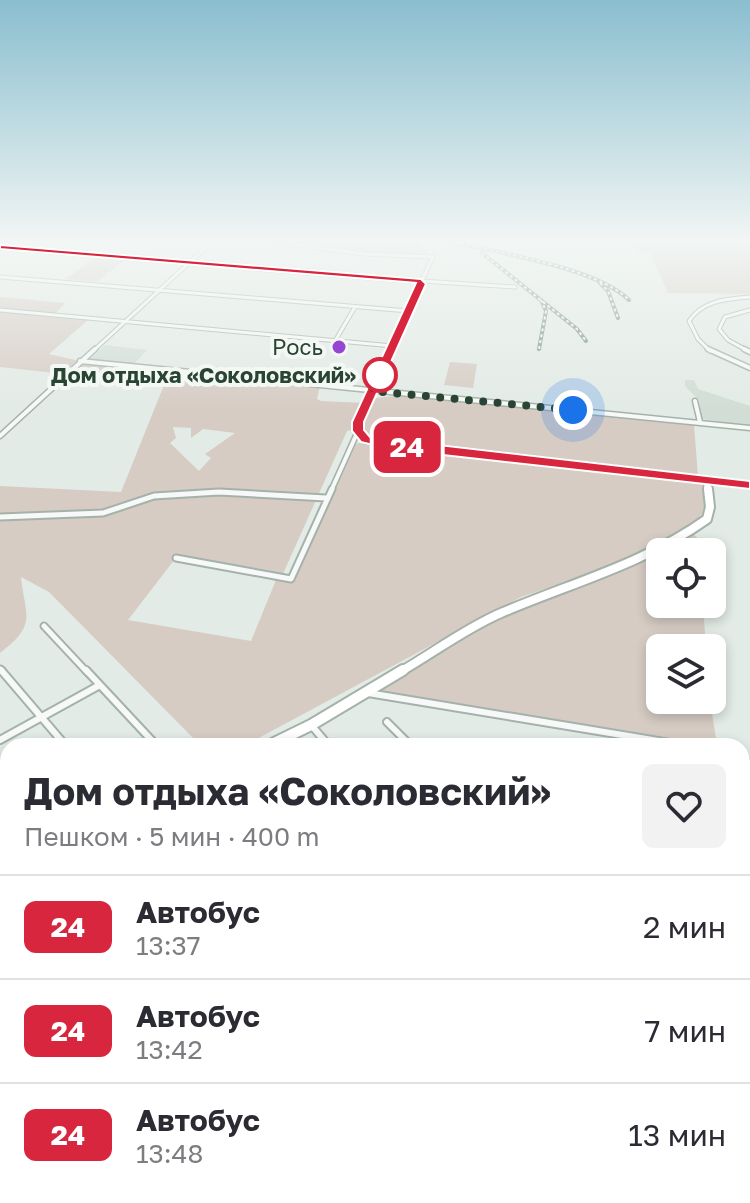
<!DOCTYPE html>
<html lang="ru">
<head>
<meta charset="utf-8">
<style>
	body { margin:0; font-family:"Golos Text",sans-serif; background:#f2f2f3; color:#2b2b33; height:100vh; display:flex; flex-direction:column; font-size:30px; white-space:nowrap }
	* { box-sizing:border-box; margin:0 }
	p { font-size:26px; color:#7c7c81 }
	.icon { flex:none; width:44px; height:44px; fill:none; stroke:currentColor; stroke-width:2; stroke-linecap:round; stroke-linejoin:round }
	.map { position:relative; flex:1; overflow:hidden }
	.sheet { position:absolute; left:0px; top:738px; width:750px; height:466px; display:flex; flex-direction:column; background:#fff; border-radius:24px 24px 0 0; box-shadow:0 4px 12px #0003 }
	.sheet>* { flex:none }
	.badge { padding:0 16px; border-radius:12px; font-size:28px; line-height:52px }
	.buttons { position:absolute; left:646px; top:538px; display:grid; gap:16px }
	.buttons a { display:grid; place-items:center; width:80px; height:80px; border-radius:12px; background:#fff; box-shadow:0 4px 12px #0003; font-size:40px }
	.you { position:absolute; width:40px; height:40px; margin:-20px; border:6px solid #fff; border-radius:50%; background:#1a73e8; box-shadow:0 0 0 12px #1a73e833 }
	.map>.badge { position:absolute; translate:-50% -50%; box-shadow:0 0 0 4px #fff }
	.round { display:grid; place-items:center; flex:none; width:84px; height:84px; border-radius:12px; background:#f2f2f3 }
	.summary { display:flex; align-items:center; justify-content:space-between; height:136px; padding:0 24px }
	h1 { font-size:38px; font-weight:700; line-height:60px }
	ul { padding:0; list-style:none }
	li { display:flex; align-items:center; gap:24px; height:104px; padding:0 24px; border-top:2px solid #e1e1e2 }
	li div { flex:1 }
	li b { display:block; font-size:30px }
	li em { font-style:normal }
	li .badge { min-width:88px; font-weight:700; text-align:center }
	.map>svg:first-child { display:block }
	.built { fill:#d1ddd5 }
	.green { fill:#d6ccc4; fill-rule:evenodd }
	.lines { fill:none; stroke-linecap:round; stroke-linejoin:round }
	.stream { stroke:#9dcca9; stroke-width:3 }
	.street-far4-casing { stroke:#a4b2a9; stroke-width:5 }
	.street-far3-casing { stroke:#a4b2a9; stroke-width:7 }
	.street-far2-casing { stroke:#a4b2a9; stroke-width:9 }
	.street-far1-casing { stroke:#a4b2a9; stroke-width:10 }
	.street-casing { stroke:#a4b2a9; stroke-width:12 }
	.secondary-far3-casing { stroke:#a4b2a9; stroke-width:7 }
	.secondary-far2-casing { stroke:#a4b2a9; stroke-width:9 }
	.secondary-far1-casing { stroke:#a4b2a9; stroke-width:12 }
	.secondary-casing { stroke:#a4b2a9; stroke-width:14 }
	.street-far4 { stroke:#f6f9f7; stroke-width:3 }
	.street-far3 { stroke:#f6f9f7; stroke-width:4 }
	.street-far2 { stroke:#f6f9f7; stroke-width:5 }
	.street-far1 { stroke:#f6f9f7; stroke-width:6 }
	.street { stroke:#f6f9f7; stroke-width:8 }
	.secondary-far3 { stroke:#fff; stroke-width:5 }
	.secondary-far2 { stroke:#fff; stroke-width:6 }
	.secondary-far1 { stroke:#fff; stroke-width:8 }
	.secondary { stroke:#fff; stroke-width:10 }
	.rail-casing { stroke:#7c9685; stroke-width:4 }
	.rail { stroke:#f3f8f5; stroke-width:2; stroke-dasharray:3; stroke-linecap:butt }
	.line { fill:#d7263d; stroke:#fff; stroke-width:2 }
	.walk { stroke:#2a4434; stroke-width:8; stroke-dasharray:0 14.4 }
	.poi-dot { fill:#9745d3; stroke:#f3f8f5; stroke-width:3 }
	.stop-dot { fill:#fff; stroke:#d7263d; stroke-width:4 }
	.labels { text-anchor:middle; stroke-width:8; stroke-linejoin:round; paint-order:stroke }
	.far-poi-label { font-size:22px; fill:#2a4434; stroke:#f3f8f5; text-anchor:end }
	.far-stop-label { font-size:22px; font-weight:bold; fill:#2a4434; stroke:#f3f8f5; text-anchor:end }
</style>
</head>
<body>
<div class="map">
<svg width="750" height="1203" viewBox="0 0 750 1203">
	<rect width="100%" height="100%" fill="#e3ebe6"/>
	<!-- built -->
	<path class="built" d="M105 345 147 350 133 365 89 360Z
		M685 380H694L698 389 750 406V426L702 419 699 400 685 386Z"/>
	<!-- green -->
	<path class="green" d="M264 241H415L428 254 365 253Z
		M632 241H750V294L668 293 650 253 639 252Z
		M98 256 127 258 97 282 65 279Z
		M0 297 65 303 54 315 88 320 49 354 80 361 320 386 317 399 321 401 365 403 368 399 402 395 694 424 698 477 366 439 357 429 347 431 282 576 291 583 356 444 363 442 386 449 701 483 705 486 704 512 695 523 611 567 521 597 244 746H201L49 592 21 577C25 616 38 624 0 653V486L121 492 164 385 0 367ZM173 427 191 428V438L203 429 235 433 205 454 211 458 199 471 170 443 176 438ZM175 559 276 580 251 641 128 620Z
		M450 362 477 364 473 388 444 385Z
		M693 534 700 540 701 552H660V604H703L706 648H660V700H710L717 745 384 693 378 689 501 616 592 583Z
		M8 872V1196H94L89 1203H0V876Z
		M750 1114V1203H551L525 1196H742V1115Z"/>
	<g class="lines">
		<!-- stream -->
		<path class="stream" d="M742 1088H750
			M316 1203 321 1196"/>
		<!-- street-far4 casing -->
		<g class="street-far4-casing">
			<path id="street-far4" d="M265 241 365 254 433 257 421 282
				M0 277 409 311
				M422 281 515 287
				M0 310 393 346
				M335 341 355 307
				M93 351 213 241
				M710 351 698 339 689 321C703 300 727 299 750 297
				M748 351 728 340 719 329 725 317 750 310"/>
		</g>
		<!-- street-far3 casing -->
		<g class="street-far3-casing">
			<path id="street-far3" d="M708 349 750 368
				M744 349 750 352
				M80 361 750 428
				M695 401 700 422
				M0 436 95 349
				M331 491 358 431"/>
		</g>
		<!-- street-far2 casing -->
		<g class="street-far2-casing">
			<path id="street-far2" d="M0 517 103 513 154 496 219 492 326 498
				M176 558 291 579 332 489
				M44 626 87 672
				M0 669 3 672"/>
		</g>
		<!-- street-far1 casing -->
		<g class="street-far1-casing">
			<path id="street-far1" d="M1 670 66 746
				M86 670 157 746
				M368 693 689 746
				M387 722 411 746
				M312 726 329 746
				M0 740 98 686
				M742 755 750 767
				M0 779 8 789
				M742 885 750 905"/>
		</g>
		<!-- street casing -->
		<g class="street-casing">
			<path id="street" d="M742 913 750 912
				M742 998 750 997
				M742 1109 750 1108
				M432 1196 442 1203
				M276 1203 279 1196"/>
		</g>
		<!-- secondary-far3 casing -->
		<g class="secondary-far3-casing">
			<path id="secondary-far3" d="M0 247 418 281 422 284 391 351"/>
		</g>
		<!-- secondary-far2 casing -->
		<g class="secondary-far2-casing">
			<path id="secondary-far2" d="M392 349 358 422V431L366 440 750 485
				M707 482 708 491"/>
		</g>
		<!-- secondary-far1 casing -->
		<g class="secondary-far1-casing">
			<path id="secondary-far1" d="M400 672C433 653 466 628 501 613 571 583 644 564 707 519L710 507 708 489"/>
		</g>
		<!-- secondary casing -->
		<g class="secondary-casing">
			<path id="secondary" d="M268 746 311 725 403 670
				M0 870 8 866"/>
		</g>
		<!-- street-far4 -->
		<use href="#street-far4" class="street-far4"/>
		<!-- street-far3 -->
		<use href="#street-far3" class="street-far3"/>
		<!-- street-far2 -->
		<use href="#street-far2" class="street-far2"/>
		<!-- street-far1 -->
		<use href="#street-far1" class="street-far1"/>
		<!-- street -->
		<use href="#street" class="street"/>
		<!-- secondary-far3 -->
		<use href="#secondary-far3" class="secondary-far3"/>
		<!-- secondary-far2 -->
		<use href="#secondary-far2" class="secondary-far2"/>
		<!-- secondary-far1 -->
		<use href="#secondary-far1" class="secondary-far1"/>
		<!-- secondary -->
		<use href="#secondary" class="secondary"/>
		<!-- rail casing -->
		<g class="rail-casing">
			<path id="rail" d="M449 241C496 253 596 267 629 300
				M482 253 577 329 586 341
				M600 283 608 291 618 318
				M539 349 546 311 541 300"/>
		</g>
		<!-- rail -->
		<use href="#rail" class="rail"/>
	</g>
	<!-- sky -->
	<linearGradient id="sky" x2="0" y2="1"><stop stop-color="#8abecf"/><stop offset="0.59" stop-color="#f2f6f4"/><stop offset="1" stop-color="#f2f6f4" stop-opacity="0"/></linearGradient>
	<rect width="750" height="409" fill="url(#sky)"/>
	<!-- line -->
	<path class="line" d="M0 245 421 279 426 284 364 422V430L370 437 750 481V489L389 449 361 442 352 431V422L416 283 0 249Z"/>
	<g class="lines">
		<!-- walk -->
		<path class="walk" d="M380 375 372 391 573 410"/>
	</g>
	<!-- markers -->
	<circle class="poi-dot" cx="339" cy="347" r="8"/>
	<circle class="stop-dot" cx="380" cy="375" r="16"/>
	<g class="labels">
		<!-- far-poi labels -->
		<g class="far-poi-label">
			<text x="323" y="355">Рось</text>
		</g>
		<!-- far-stop labels -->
		<g class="far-stop-label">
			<text x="356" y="383">Дом отдыха «Соколовский»</text>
		</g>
	</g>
</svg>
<div class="buttons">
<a><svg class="icon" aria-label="locate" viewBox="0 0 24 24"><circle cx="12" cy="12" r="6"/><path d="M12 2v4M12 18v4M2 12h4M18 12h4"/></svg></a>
<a><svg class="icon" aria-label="layers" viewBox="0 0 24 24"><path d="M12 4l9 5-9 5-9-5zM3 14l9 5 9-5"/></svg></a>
</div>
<div class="you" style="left:573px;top:410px"></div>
<b class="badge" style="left:407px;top:447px;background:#d7263d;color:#fff">24</b>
<section class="sheet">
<div class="summary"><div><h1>Дом отдыха «Соколовский»</h1><p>Пешком · 5 мин · 400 m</p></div><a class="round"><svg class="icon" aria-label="heart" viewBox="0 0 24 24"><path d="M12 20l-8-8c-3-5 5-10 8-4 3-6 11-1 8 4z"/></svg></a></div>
<ul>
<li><span class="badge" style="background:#d7263d;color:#fff">24</span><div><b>Автобус</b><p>13:37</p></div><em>2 мин</em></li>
<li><span class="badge" style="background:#d7263d;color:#fff">24</span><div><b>Автобус</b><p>13:42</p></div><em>7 мин</em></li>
<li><span class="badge" style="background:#d7263d;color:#fff">24</span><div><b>Автобус</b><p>13:48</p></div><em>13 мин</em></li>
</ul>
</section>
</div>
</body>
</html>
